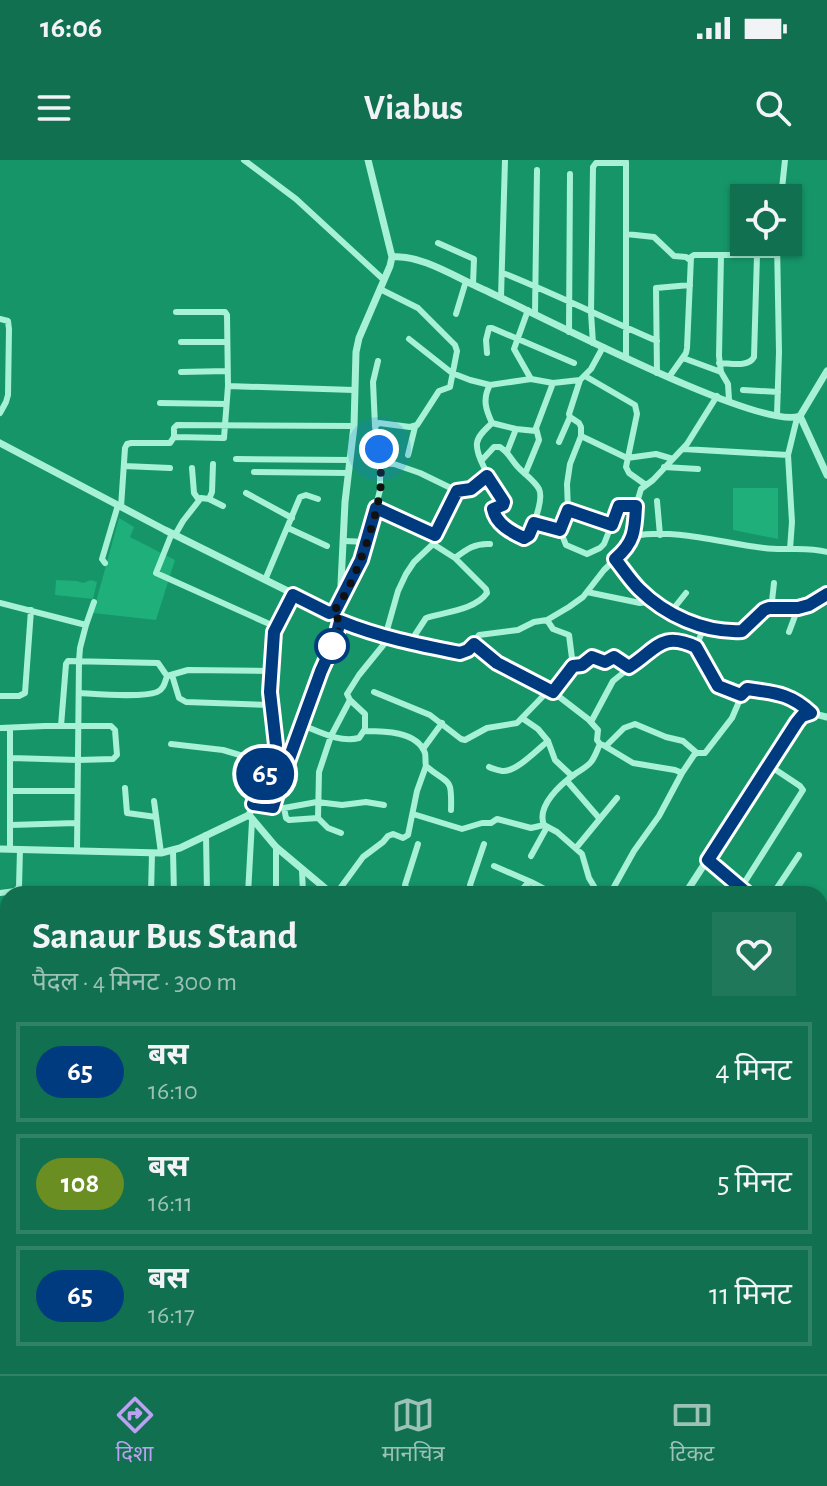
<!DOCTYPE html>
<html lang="hi">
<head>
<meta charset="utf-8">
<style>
	body { margin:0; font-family:"Alegreya Sans","Noto Sans Devanagari",sans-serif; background:#1e7859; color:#f1f3f6; height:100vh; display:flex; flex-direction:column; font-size:30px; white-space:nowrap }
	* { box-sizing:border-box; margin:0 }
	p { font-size:26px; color:#9cc1b7 }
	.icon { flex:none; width:44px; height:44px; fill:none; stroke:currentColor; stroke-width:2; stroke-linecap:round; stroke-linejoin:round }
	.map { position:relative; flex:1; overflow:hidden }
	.sheet { position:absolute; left:0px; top:726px; width:828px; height:488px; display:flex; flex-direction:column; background:#10704f; border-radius:24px 24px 0 0; box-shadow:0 2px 6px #0004 }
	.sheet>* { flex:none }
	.badge { padding:0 16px; border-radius:26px; font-size:28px; line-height:52px }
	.controls { position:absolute; left:730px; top:24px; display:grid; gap:16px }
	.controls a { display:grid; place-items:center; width:72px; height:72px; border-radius:0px; background:#10704f; box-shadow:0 2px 6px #0004; font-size:40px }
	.you { position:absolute; width:40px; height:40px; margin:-20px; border:6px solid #fff; border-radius:50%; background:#1a73e8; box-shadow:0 0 0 12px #1a73e833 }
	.map>.badge { position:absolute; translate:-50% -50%; box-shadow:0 0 0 4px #fff }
	.round { display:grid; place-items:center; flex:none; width:84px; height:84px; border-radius:0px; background:#1e7859 }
	.overview { display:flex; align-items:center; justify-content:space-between; height:136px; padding:0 32px }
	h1 { font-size:38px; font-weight:600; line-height:60px }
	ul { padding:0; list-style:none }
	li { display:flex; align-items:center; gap:24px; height:100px; margin:0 16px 12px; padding:0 16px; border:4px solid #308266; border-radius:0px }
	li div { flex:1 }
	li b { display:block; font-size:30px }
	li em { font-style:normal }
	li .badge { min-width:88px; font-weight:700; text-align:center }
	.status { display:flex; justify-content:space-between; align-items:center; height:56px; padding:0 40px; background:#10704f; direction:ltr }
	.status svg { height:22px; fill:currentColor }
	header { display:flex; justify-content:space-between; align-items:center; height:104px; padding:0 32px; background:#10704f; font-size:36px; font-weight:600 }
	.tabs { display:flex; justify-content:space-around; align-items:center; height:112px; border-top:2px solid #308266; background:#10704f; font-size:22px; color:#9cc1b7 }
	.tabs a { display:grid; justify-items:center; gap:4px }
	.tabs .current { color:#bca0f2 }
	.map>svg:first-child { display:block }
	.green { fill:#1eaf7a }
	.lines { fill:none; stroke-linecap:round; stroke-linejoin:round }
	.minor { stroke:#a7f1d6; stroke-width:6 }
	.tertiary { stroke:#a7f1d6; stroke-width:7 }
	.line-casing { stroke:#fff; stroke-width:18 }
	.line { stroke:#003b80; stroke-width:12 }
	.walk { stroke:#111; stroke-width:8; stroke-dasharray:0 14.4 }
	.stop-dot { fill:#fff; stroke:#003b80; stroke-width:4 }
</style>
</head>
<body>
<div class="status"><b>16:06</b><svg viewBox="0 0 49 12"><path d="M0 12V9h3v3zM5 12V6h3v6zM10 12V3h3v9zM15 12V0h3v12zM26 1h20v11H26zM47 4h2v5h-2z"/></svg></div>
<header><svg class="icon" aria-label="menu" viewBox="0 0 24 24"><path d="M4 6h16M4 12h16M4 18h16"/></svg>Viabus<svg class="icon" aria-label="search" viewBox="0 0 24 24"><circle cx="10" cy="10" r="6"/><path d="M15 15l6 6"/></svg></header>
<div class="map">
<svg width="827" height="1214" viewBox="0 0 827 1214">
	<rect width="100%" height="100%" fill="#169569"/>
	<!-- green -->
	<path class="green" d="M733 328H778V379L733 370Z
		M119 358 134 367 130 377 175 400 156 460 93 453Z
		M56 420 77 421 83 423 91 420 97 422 93 439 55 435Z"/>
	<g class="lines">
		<!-- minor -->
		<path class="minor" d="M244 0 296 39 384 120
			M781 38 785 0
			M626 74 654 77 674 96 686 97 690 100
			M438 83 474 99 473 124
			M503 113C555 134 606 159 657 181
			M501 137 505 0
			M528 150 514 189 531 219 553 223 580 220 591 209 603 187
			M176 152H225L227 155 228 226 224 278 174 277V268L177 265 354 266
			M535 153 537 10
			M456 154 466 121
			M0 159 8 161 9 169 8 235 6 242 0 253
			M569 172 570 14
			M409 179 452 213 470 220 490 225
			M181 182H227
			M593 183 591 153 593 7 596 3H626
			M487 193 486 180 489 168H492L574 203
			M626 198V2
			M683 198 721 212 728 224 729 240
			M719 203C730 203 748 208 754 197L757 95
			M181 212 227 211
			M721 212 719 196 721 95
			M657 213 656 128 690 125
			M585 216 635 245 637 254 626 307 629 313 646 325
			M669 217 686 193 687 188 691 97 694 95H777
			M531 219 490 225C482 239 486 250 492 263L516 269 536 271
			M228 226 354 230
			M743 230 778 232
			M160 243 226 244
			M777 255 779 192 777 82
			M375 266 373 222 378 201
			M581 276 627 298 656 294 673 299
			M559 282 570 257
			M683 289 788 295
			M507 292 516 269
			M408 295 415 267
			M236 299 350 300
			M482 300 494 287H500C508 292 511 299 517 306 523 313 534 320 539 329 544 339 533 368 527 377 511 376 501 365 493 352V349L503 345 504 342C497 329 475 298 477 283 478 275 487 268 492 263
			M380 303 394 304 420 313 457 331 471 329 487 316
			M124 306 170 308
			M664 307 698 309
			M192 308 194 333 199 340
			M254 312 348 313
			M525 314 539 280 536 268 553 223
			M246 333 292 358
			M209 339 212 332 213 304
			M657 341 660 375
			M121 347 125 288 127 284 131 283H170L174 277
			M376 348 435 375
			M568 350 612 365
			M534 363 560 370 566 385 587 394 600 388 604 384 619 346H636
			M288 368 327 386
			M560 370 568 350 567 324 570 304 581 276V267L579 263 570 257 569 254 580 220
			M172 373 156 413 276 467
			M175 375 183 361 201 338 209 339 223 346
			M633 376C677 368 721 383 764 388 785 391 807 386 827 392
			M367 382 380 330V303L375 266 379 263 410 267 417 265 439 231 450 227 457 191 455 185 418 148 380 129
			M790 389 792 362 788 295 797 258
			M455 398C467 389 475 383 490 384
			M615 399C623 409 630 420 639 429 665 455 704 474 742 471L764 450 769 448H798L809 445 827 434
			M105 403 102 399 118 345
			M265 420 300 337 306 335 318 339
			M587 432 640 443 646 442 649 438
			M342 438 361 400 367 382 345 381
			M0 443 86 465 94 442
			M769 448 772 441 774 423
			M332 453 340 461 363 470 460 493 468 490 479 475 518 470 534 462 547 460 569 447 583 437 604 410 625 390 630 382 635 367 636 346 641 329 653 320 687 284 717 236
			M670 453 686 433
			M547 460 553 469 569 475 573 506 553 532
			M704 467 696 487 718 526 741 535
			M789 472 798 448
			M385 477 398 431 406 414 414 402 433 384 435 375 457 331
			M411 481 426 458C445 452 475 450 487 433L486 429 455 398 433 384
			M474 484 497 503 553 532 588 559 598 570 597 580 600 584C597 590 595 597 591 602 587 607 581 610 575 614 561 624 536 646 544 665
			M573 506 582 505 592 497 605 502 614 497 629 507
			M172 515 179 538 186 542 271 545
			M374 532 430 555 461 579 465 580 487 568 517 563 549 530
			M79 533C97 534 142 538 157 532 164 529 165 522 167 516
			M0 536H19L25 533 31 450
			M522 558 538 569 548 581 555 600 572 616
			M591 562 613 521 662 482 678 480 696 487
			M302 565C320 572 340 583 359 578L365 569V554L350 540 347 534 359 515 389 478
			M61 566 66 504 68 501 158 503 167 516 188 510 273 511
			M0 568 45 566H111L115 570 117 595 113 599 78 600 11 598
			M10 568V689
			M365 571C383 571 417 571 425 593 426 597 425 602 426 606 449 626 452 615 451 650
			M171 584 223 590 270 604
			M603 585 633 603 675 610 682 613
			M606 586 624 568 635 564 666 577 683 581 697 593
			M423 589 442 563
			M489 607C491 608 500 611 503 611 516 612 537 590 548 581
			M567 621 599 658
			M125 628 127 653 156 657
			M10 631H77
			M154 641 161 693
			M253 644 284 648 317 642 342 645 366 642 384 645
			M273 647 281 621 321 511 335 480 340 461
			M284 648 286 658 289 660 318 658 319 612 331 576 350 540
			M413 654 462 669 482 663H491L497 659 531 668 544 665 557 672 582 694 589 718 595 728 602 734
			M318 658 328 668 341 673
			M11 665 76 663
			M206 675 207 734
			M276 687V734
			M576 688 617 638
			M77 690 79 501 80 488 86 465
			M173 691 174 734
			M531 696 547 667
			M494 706 531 722
			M302 710 303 734
			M741 728 803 630 800 626 770 606
			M0 733 15 731 19 727 20 689
			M151 734 152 693
			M248 734 252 661
			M336 734 363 697 383 682 388 676 393 674 403 678 408 675 417 631 426 606
			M409 734 405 725 418 684
			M473 734 470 725 484 684
			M518 734 527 724 531 722 554 734
			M610 734 634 691 659 656 682 613 694 595 697 593H705L732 558 744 530C770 529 792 535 811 553
			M773 734 799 695
			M820 855 827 854
			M820 971 824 930
			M820 1127H827
			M16 1206V1214
			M561 1206V1214
			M617 1214 621 1206
			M673 1214V1206
			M782 1214V1206"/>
		<!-- tertiary -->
		<path class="tertiary" d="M392 97C419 94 454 116 478 127 528 149 760 272 800 256
			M800 256 827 315
			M800 256 827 211
			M0 283 165 370 332 453 342 438 341 424 345 342 354 266 356 192 359 178 390 106 392 97 368 0
			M293 435 276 467 274 477 270 532 276 585 249 655 276 687 332 734
			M0 689 161 693 180 688 249 655
			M708 700 748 734
			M685 734 797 562C806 551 814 554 827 557
			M820 793 827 799
			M628 1206 638 1214
			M222 1214 244 1206
			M483 1214 486 1206"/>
	</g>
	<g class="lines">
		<!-- line casing -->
		<g class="line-casing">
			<path id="line" d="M748 734 708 700 797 562 802 556 811 553C790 533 774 533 747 529L741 535 718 526 696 487C661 471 657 489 629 507L614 497 605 502 592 497 582 505 573 506 553 532 497 503 474 484 468 490 460 493C419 485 379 477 340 461L335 480 321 511 281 621 273 647 253 644 276 585 270 532 274 472 293 435 329 453 335 451 361 400 376 348 435 375 457 331 471 329 487 316 504 342 503 345 493 349C496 364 511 372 524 378L529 375 534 363 560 370 568 350 612 365 619 346H636C635 371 634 383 615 399 623 409 630 420 639 429 665 455 704 473 742 471L764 450 769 448H798L809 445 827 434"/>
		</g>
		<!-- line -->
		<use href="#line" class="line"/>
		<!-- walk -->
		<path class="walk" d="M332 486 329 492 335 480 340 461 332 453C353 431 375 363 380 332 382 318 380 303 379 289"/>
	</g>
	<!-- markers -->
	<circle class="stop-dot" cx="332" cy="486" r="16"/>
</svg>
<div class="controls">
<a><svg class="icon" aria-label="locate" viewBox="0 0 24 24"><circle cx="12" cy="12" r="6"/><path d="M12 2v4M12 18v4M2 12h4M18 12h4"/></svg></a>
</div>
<div class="you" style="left:379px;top:289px"></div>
<b class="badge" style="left:265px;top:614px;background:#003b80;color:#fff">65</b>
<section class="sheet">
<div class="overview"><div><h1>Sanaur Bus Stand</h1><p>पैदल · 4 मिनट · 300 m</p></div><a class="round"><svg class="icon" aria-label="heart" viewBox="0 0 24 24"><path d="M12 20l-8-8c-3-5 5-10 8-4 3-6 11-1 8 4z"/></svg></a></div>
<ul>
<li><span class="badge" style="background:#003b80;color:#fff">65</span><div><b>बस</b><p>16:10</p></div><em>4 मिनट</em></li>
<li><span class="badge" style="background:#6b8e23;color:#fff">108</span><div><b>बस</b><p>16:11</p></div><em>5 मिनट</em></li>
<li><span class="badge" style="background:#003b80;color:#fff">65</span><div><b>बस</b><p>16:17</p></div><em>11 मिनट</em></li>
</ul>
</section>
</div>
<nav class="tabs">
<a class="current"><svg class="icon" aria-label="directions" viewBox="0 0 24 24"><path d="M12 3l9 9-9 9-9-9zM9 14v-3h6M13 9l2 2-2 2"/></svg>दिशा</a>
<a><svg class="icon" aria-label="map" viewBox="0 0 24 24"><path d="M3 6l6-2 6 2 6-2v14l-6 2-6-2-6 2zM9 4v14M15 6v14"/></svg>मानचित्र</a>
<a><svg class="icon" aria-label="tickets" viewBox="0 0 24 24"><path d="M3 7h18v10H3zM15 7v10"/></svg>टिकट</a>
</nav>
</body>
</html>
